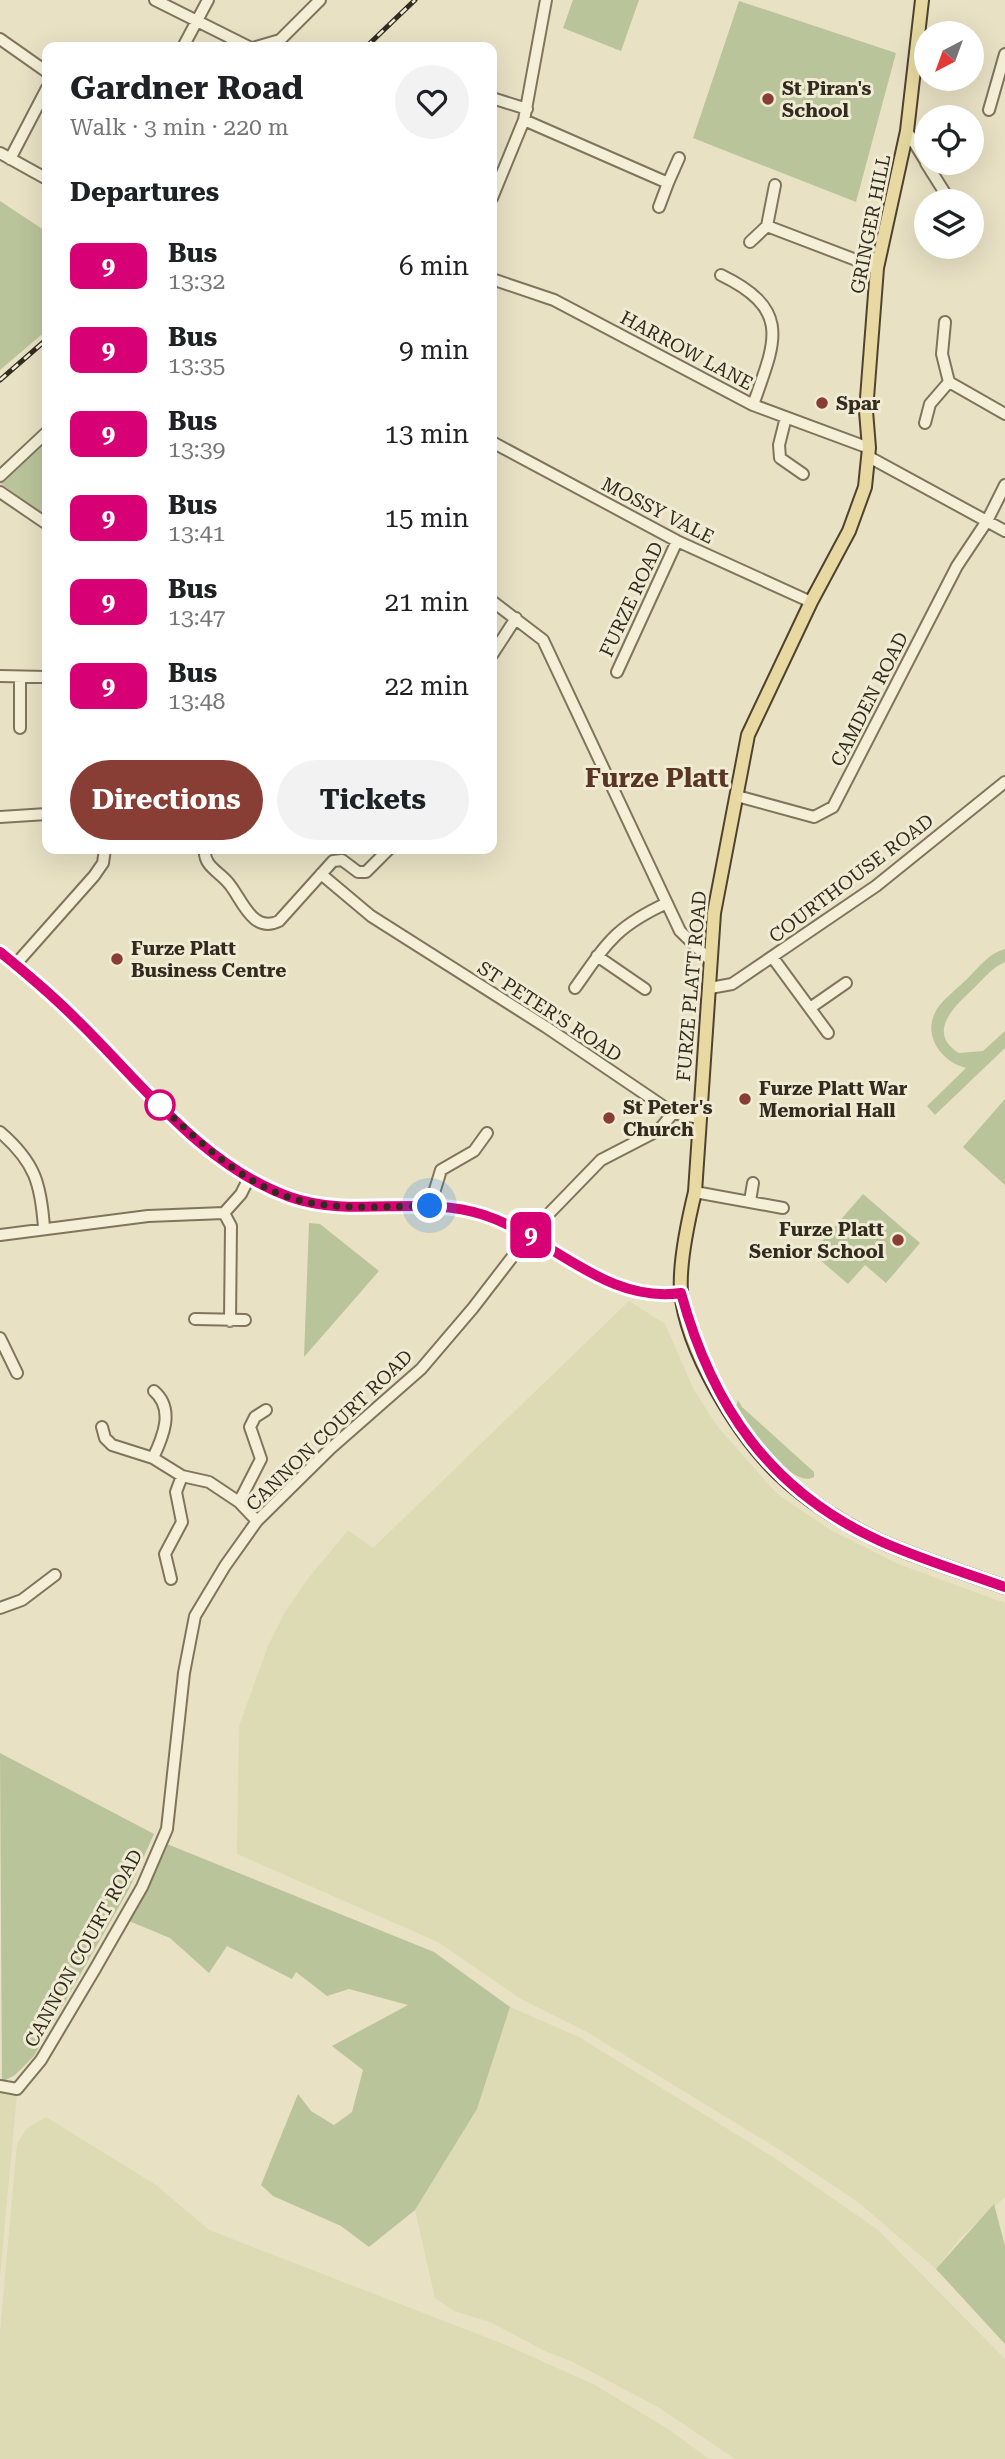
<!DOCTYPE html>
<html lang="en">
<head>
<meta charset="utf-8">
<style>
	body { margin:0; font-family:"Roboto Serif",serif; background:#f2f2f2; color:#202124; height:100vh; display:flex; flex-direction:column; font-size:26px; white-space:nowrap }
	* { box-sizing:border-box; margin:0 }
	p { font-size:23px; color:#757577 }
	.icon { flex:none; width:38px; height:38px; fill:none; stroke:currentColor; stroke-width:2; stroke-linecap:round; stroke-linejoin:round }
	.map { position:relative; flex:1; overflow:hidden }
	.panel { position:absolute; left:42px; top:42px; width:455px; height:812px; display:flex; flex-direction:column; background:#fff; border-radius:14px; box-shadow:0 7px 28px #0002 }
	.panel>* { flex:none }
	.badge { padding:0 14px; border-radius:10px; font-size:24px; line-height:46px }
	.needle { width:46px; rotate:221deg }
	.tools { position:absolute; left:914px; top:21px; display:grid; gap:14px }
	.tools a { display:grid; place-items:center; width:70px; height:70px; border-radius:50%; background:#fff; box-shadow:0 7px 28px #0002; font-size:35px }
	.you { position:absolute; width:35px; height:35px; margin:-18px; border:5px solid #fff; border-radius:50%; background:#1a73e8; box-shadow:0 0 0 10px #1a73e833 }
	.map>.badge { position:absolute; translate:-50% -50%; box-shadow:0 0 0 4px #fff }
	h2 { padding:0 28px; font-size:26px; line-height:63px }
	.round { display:grid; place-items:center; flex:none; width:74px; height:74px; border-radius:37px; background:#f2f2f2 }
	.summary { display:flex; align-items:center; justify-content:space-between; height:119px; padding:0 28px }
	h1 { font-size:33px; font-weight:700; line-height:52px }
	.button { display:flex; gap:14px; margin-top:auto; padding:14px 28px }
	.button a { flex:1; height:80px; border-radius:42px; background:#883e35; color:#fff; font-size:28px; font-weight:700; line-height:80px; text-align:center }
	.button a+a { background:#f2f2f2; color:#202124 }
	ul { padding:0; list-style:none }
	li { display:flex; align-items:center; gap:21px; height:84px; padding:0 28px }
	li div { flex:1 }
	li b { display:block; font-size:26px }
	li em { font-style:normal }
	li .badge { min-width:77px; font-weight:700; text-align:center }
	.map>svg:first-child { display:block }
	.farmland { fill:#dcdbb3 }
	.green { fill:#bac49a }
	.lines { fill:none; stroke-linecap:round; stroke-linejoin:round }
	.minor-casing { stroke:#80745d; stroke-width:14 }
	.major-casing { stroke:#4f4231; stroke-width:16 }
	.minor { stroke:#f4efd6; stroke-width:10 }
	.major { stroke:#e7d9a1; stroke-width:12 }
	.rail-casing { stroke:#322b1f; stroke-width:5 }
	.rail { stroke:#f0ebd3; stroke-width:2.5; stroke-dasharray:8; stroke-linecap:butt }
	.line-casing { stroke:#fff; stroke-width:16 }
	.line { stroke:#d70075; stroke-width:10 }
	.walk { stroke:#322b1f; stroke-width:7; stroke-dasharray:0 12.6 }
	.poi-dot { fill:#883e35; stroke:#f0ebd3; stroke-width:2.5 }
	.stop-dot { fill:#fff; stroke:#d70075; stroke-width:3.5 }
	.labels { text-anchor:middle; stroke-width:6; stroke-linejoin:round; paint-order:stroke }
	.poi-label { font-size:19px; font-weight:bold; fill:#322b1f; stroke:#f0ebd3; text-anchor:start }
	.street-label { font-size:19px; fill:#322b1f; stroke:#f0ebd3 }
	.district-label { font-size:26px; font-weight:bold; fill:#593524; stroke:#f0ebd3 }
</style>
</head>
<body>
<div class="map">
<svg width="1005" height="2459" viewBox="0 0 1005 2459">
	<rect width="100%" height="100%" fill="#e8e1c4"/>
	<!-- farmland -->
	<path class="farmland" d="M629 1301 665 1324 694 1390 717 1426 777 1494 832 1531 898 1564 1005 1603V2197L960 2238 936 2269 858 2202 780 2150 587 2032 521 1999 438 1942 237 1854 239 1726 268 1646 285 1612 307 1580 348 1530 373 1548Z
		M510 2007 579 2037 773 2157 878 2230 1005 2359V2459H735L658 2407 571 2361 547 2352 490 2322 454 2311 435 2298 415 2210 477 2109Z
		M0 2084 17 2094 0 2276Z
		M46 2117 156 2185 209 2230 506 2345 595 2385 668 2429 709 2459H0V2332L17 2144 27 2128Z"/>
	<!-- green -->
	<path class="green" d="M573 0H639L621 51 563 28Z
		M739 1 896 53 856 202 693 138Z
		M0 201 47 232V330L0 370Z
		M47 439V517L0 483Z
		M1005 949V962C993 967 984 978 975 987 956 1005 925 1032 959 1053L983 1051 1005 1031V1048L935 1115 927 1106 966 1068C939 1061 920 1032 939 1006 947 996 958 988 967 979 978 968 989 953 1005 949Z
		M1005 1099V1185L963 1147Z
		M863 1194 920 1243 886 1283 865 1265 848 1284 812 1253Z
		M309 1223 320 1224 379 1271 304 1357Z
		M738 1400 742 1407 814 1472V1477C792 1490 748 1427 735 1410Z
		M0 1753 154 1834 129 1889 34 2056 15 2075 2 2082Z
		M167 1844 434 1952 510 2007 477 2109 415 2210 369 2247 341 2226 273 2196 261 2185 298 2094 311 2111 334 2125 352 2112 363 2070 332 2046 408 2005 349 1989 327 1996 296 1972 292 1979 227 1946 209 1973 170 1938 129 1921Z
		M994 2204 1005 2246V2344L936 2269Z"/>
	<g class="lines">
		<!-- minor casing -->
		<g class="minor-casing">
			<path id="minor" d="M155 0 249 47
				M0 39 47 72
				M183 47 208 0
				M256 47 280 40 320 0
				M492 98 527 109
				M989 110 1005 54
				M524 120 668 183 659 207
				M907 131 926 162
				M0 153 47 179
				M10 159 47 88
				M926 163 950 201
				M668 183 679 158
				M775 185 767 226 877 268
				M492 198 524 120 546 0
				M750 242 767 226
				M721 275C793 310 775 342 753 405
				M492 279 554 300 753 405 869 448
				M945 322 942 354 949 382 1005 414
				M786 417 779 445 780 458 803 474
				M925 423 930 404 949 382
				M492 442 677 541 811 602
				M869 457 1005 531
				M0 476 47 432
				M0 492 47 524
				M492 601 543 640 680 931 711 961
				M492 655 516 618
				M617 672 677 541
				M0 676 47 677
				M20 728V677
				M737 796 814 817 833 807 957 566 987 521 1005 485
				M0 817 47 814
				M205 849C203 867 221 872 230 885 242 900 253 934 279 921L333 861 342 860 358 872H366L389 849
				M321 874 371 916 546 1027 673 1113 700 1118
				M0 952C26 973 52 995 76 1019 141 1082 201 1165 290 1197 352 1219 421 1194 484 1215 552 1237 605 1303 681 1293
				M597 956 645 989
				M773 958 828 1033
				M15 965 94 876 103 863 105 849
				M575 988C607 943 615 927 667 903
				M710 988 732 984 876 886 1005 782
				M810 1008 846 983
				M0 1132C35 1162 41 1184 44 1228
				M695 1192 783 1208
				M750 1201 753 1183
				M430 1206 441 1170 474 1151 487 1133
				M224 1213 231 1226 230 1321
				M536 1227 601 1160 659 1130 673 1113
				M0 1235 148 1216 224 1213 241 1194 249 1178
				M195 1319 245 1320
				M0 1338 17 1373
				M102 1427 105 1438 112 1445 153 1458 182 1476 209 1482 239 1502 257 1521
				M153 1458C163 1437 175 1409 154 1391
				M239 1502 261 1459 250 1427 255 1417 266 1410
				M171 1579 165 1554 182 1522 176 1492 182 1476
				M0 1608 22 1600 55 1575
				M0 2086 17 2089 41 2060 95 1969 142 1887 167 1829 184 1673 195 1616 225 1566 257 1521 331 1448 421 1369 473 1308 530 1234"/>
		</g>
		<!-- major casing -->
		<g class="major-casing">
			<path id="major" d="M922 0 907 131 877 268 866 411 869 448 865 487 849 531 811 602 748 735 714 913 695 1192C688 1221 679 1263 681 1292 687 1351 737 1433 778 1473 806 1500 845 1525 880 1541 920 1559 963 1572 1005 1587"/>
		</g>
		<!-- minor -->
		<use href="#minor" class="minor"/>
		<!-- major -->
		<use href="#major" class="major"/>
		<!-- rail casing -->
		<g class="rail-casing">
			<path id="rail" d="M366 47 415 0
				M0 380 47 339"/>
		</g>
		<!-- rail -->
		<use href="#rail" class="rail"/>
	</g>
	<g class="lines">
		<!-- line casing -->
		<g class="line-casing">
			<path id="line" d="M0 952C26 973 52 995 76 1019 141 1082 201 1165 290 1197 352 1219 421 1194 484 1215 551 1237 605 1304 681 1293 712 1406 770 1491 880 1541 920 1559 963 1572 1005 1587"/>
		</g>
		<!-- line -->
		<use href="#line" class="line"/>
		<!-- walk -->
		<path class="walk" d="M160 1105 153 1099C200 1141 247 1192 312 1203 350 1210 392 1206 430 1206"/>
	</g>
	<!-- markers -->
	<g class="poi-dot">
		<circle cx="768" cy="99" r="7"/>
		<circle cx="822" cy="403" r="7"/>
		<circle cx="117" cy="959" r="7"/>
		<circle cx="745" cy="1099" r="7"/>
		<circle cx="609" cy="1118" r="7"/>
		<circle cx="898" cy="1240" r="7"/>
	</g>
	<circle class="stop-dot" cx="160" cy="1105" r="14"/>
	<g class="labels">
		<!-- poi labels -->
		<g class="poi-label">
			<text x="782" y="95">St Piran's<tspan x="782" dy="22">School</tspan></text>
			<text x="836" y="410">Spar</text>
			<text x="131" y="955">Furze Platt<tspan x="131" dy="22">Business Centre</tspan></text>
			<text x="759" y="1095">Furze Platt War<tspan x="759" dy="22">Memorial Hall</tspan></text>
			<text x="623" y="1114">St Peter's<tspan x="623" dy="22">Church</tspan></text>
			<text x="884" y="1236" text-anchor="end">Furze Platt<tspan x="884" dy="22">Senior School</tspan></text>
		</g>
		<!-- street labels -->
		<g class="street-label">
			<text transform="translate(870 224) rotate(-79)" y="7">GRINGER HILL</text>
			<text transform="translate(687 350) rotate(28)" y="7">HARROW LANE</text>
			<text transform="translate(658 510) rotate(27)" y="7">MOSSY VALE</text>
			<text transform="translate(631 599) rotate(-65)" y="7">FURZE ROAD</text>
			<text transform="translate(869 699) rotate(-63)" y="7">CAMDEN ROAD</text>
			<text transform="translate(851 878) rotate(-37)" y="7">COURTHOUSE ROAD</text>
			<text transform="translate(691 986) rotate(-85)" y="7">FURZE PLATT ROAD</text>
			<text transform="translate(550 1011) rotate(33)" y="7">ST PETER'S ROAD</text>
			<text transform="translate(329 1430) rotate(-44)" y="7">CANNON COURT ROAD</text>
			<text transform="translate(83 1948) rotate(-61)" y="7">CANNON COURT ROAD</text>
		</g>
		<!-- district labels -->
		<g class="district-label">
			<text x="657" y="787">Furze Platt</text>
		</g>
	</g>
</svg>
<div class="tools">
<a><svg class="needle" viewBox="-14 -14 28 28"><path d="M0-13l5 13h-10z" fill="#e53935"/><path d="M0 13l5-13h-10z" fill="#757577"/></svg></a>
<a><svg class="icon" aria-label="locate" viewBox="0 0 24 24"><circle cx="12" cy="12" r="6"/><path d="M12 2v4M12 18v4M2 12h4M18 12h4"/></svg></a>
<a><svg class="icon" aria-label="layers" viewBox="0 0 24 24"><path d="M12 4l9 5-9 5-9-5zM3 14l9 5 9-5"/></svg></a>
</div>
<div class="you" style="left:430px;top:1206px"></div>
<b class="badge" style="left:531px;top:1235px;background:#d70075;color:#fff">9</b>
<section class="panel">
<div class="summary"><div><h1>Gardner Road</h1><p>Walk · 3 min · 220 m</p></div><a class="round"><svg class="icon" aria-label="heart" viewBox="0 0 24 24"><path d="M12 20l-8-8c-3-5 5-10 8-4 3-6 11-1 8 4z"/></svg></a></div>
<h2>Departures</h2>
<ul>
<li><span class="badge" style="background:#d70075;color:#fff">9</span><div><b>Bus</b><p>13:32</p></div><em>6 min</em></li>
<li><span class="badge" style="background:#d70075;color:#fff">9</span><div><b>Bus</b><p>13:35</p></div><em>9 min</em></li>
<li><span class="badge" style="background:#d70075;color:#fff">9</span><div><b>Bus</b><p>13:39</p></div><em>13 min</em></li>
<li><span class="badge" style="background:#d70075;color:#fff">9</span><div><b>Bus</b><p>13:41</p></div><em>15 min</em></li>
<li><span class="badge" style="background:#d70075;color:#fff">9</span><div><b>Bus</b><p>13:47</p></div><em>21 min</em></li>
<li><span class="badge" style="background:#d70075;color:#fff">9</span><div><b>Bus</b><p>13:48</p></div><em>22 min</em></li>
</ul>
<div class="button"><a>Directions</a><a>Tickets</a></div>
</section>
</div>
</body>
</html>
